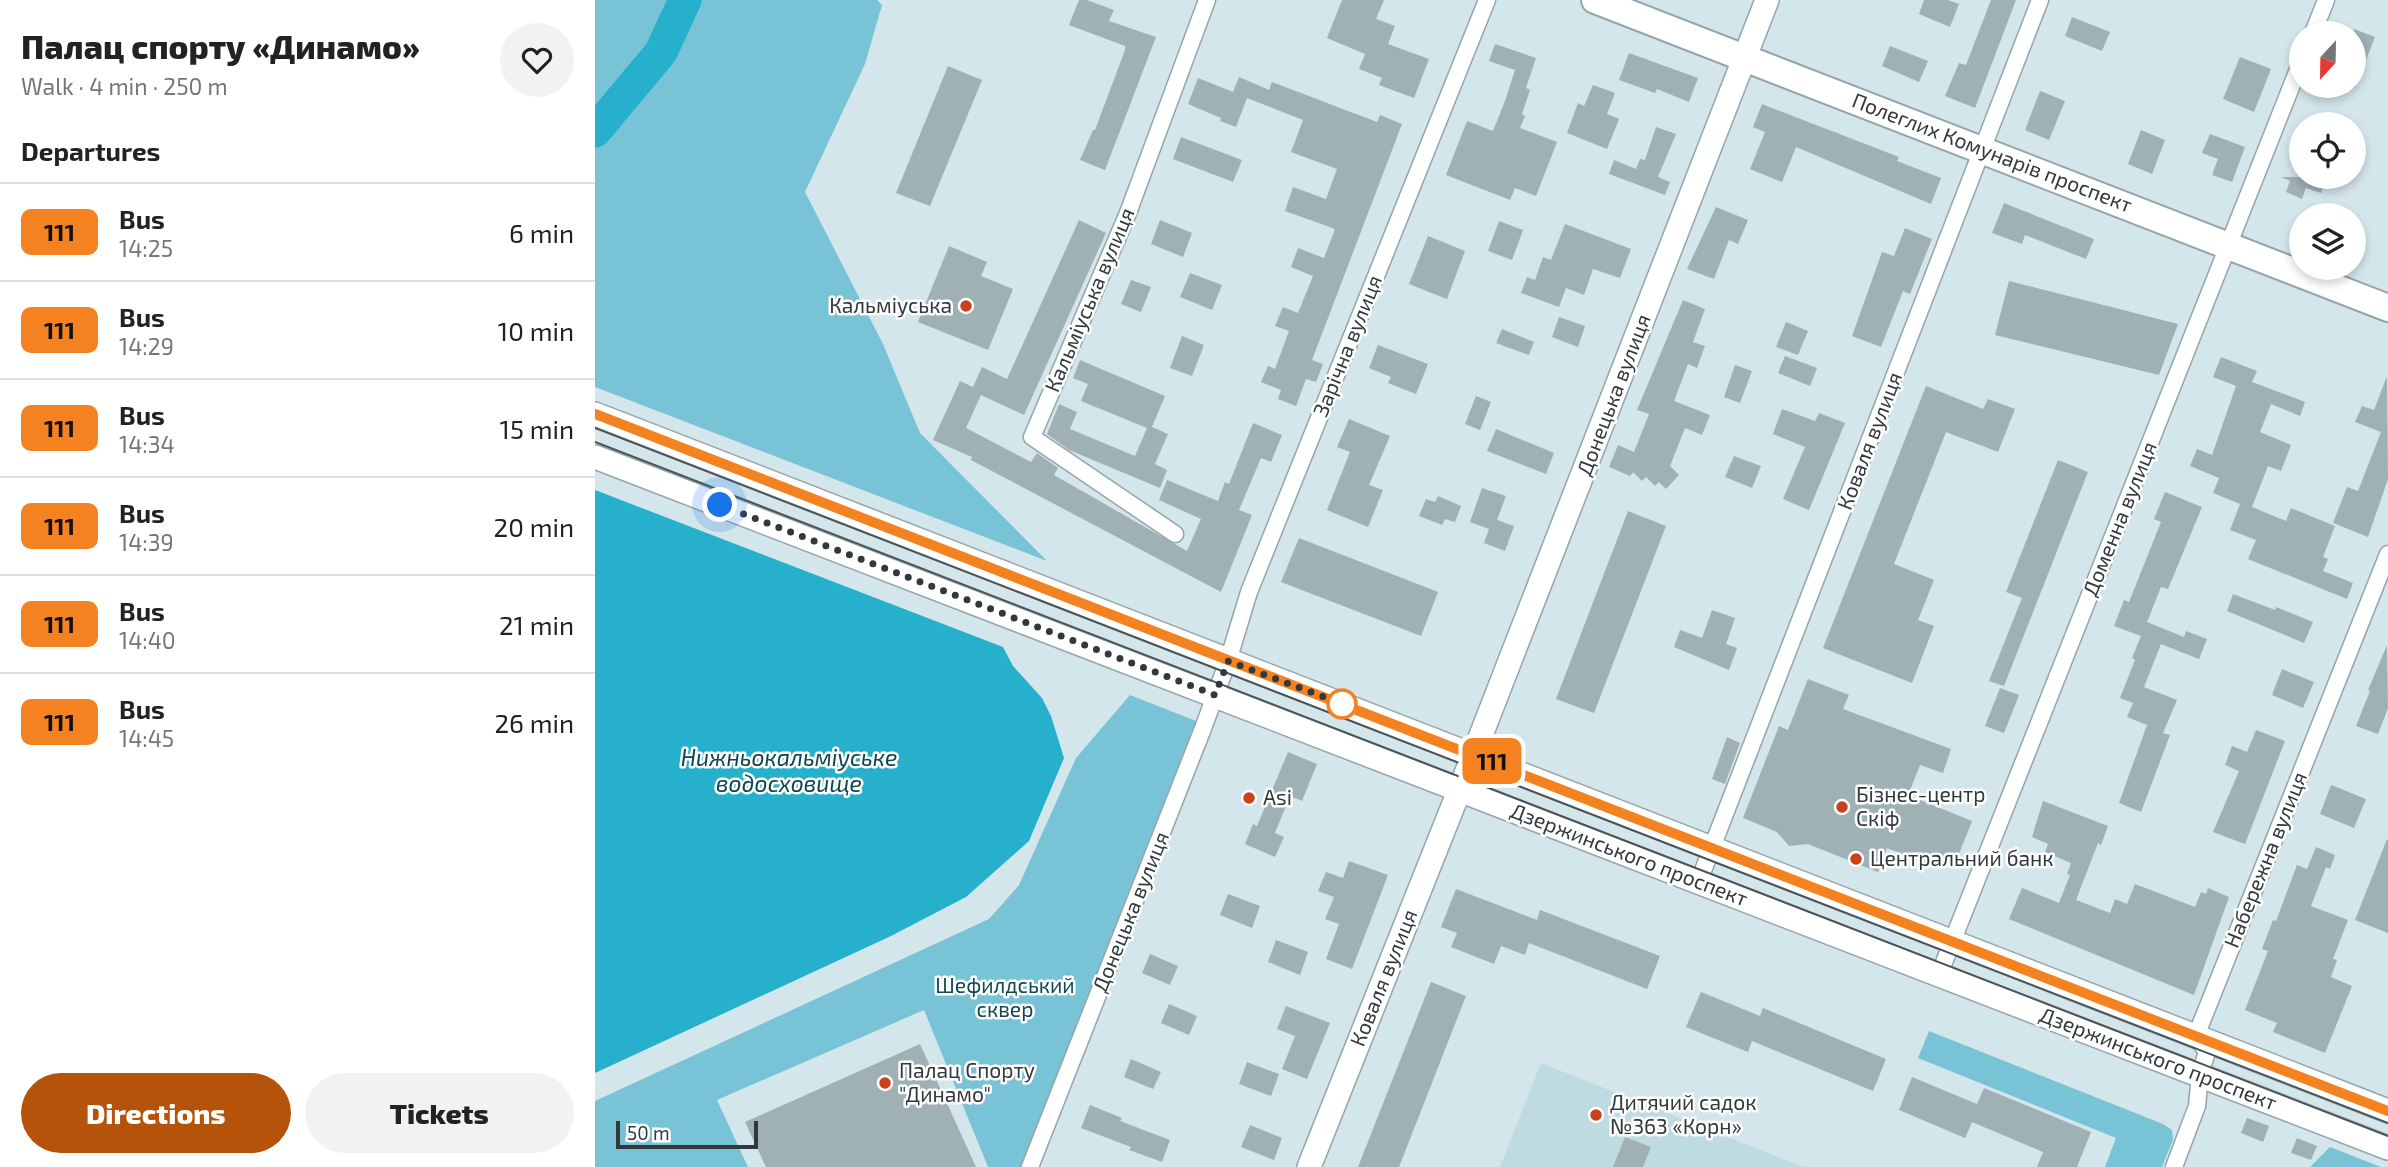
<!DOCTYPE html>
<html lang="en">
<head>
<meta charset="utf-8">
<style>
	body { margin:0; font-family:"Exo 2",sans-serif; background:#f2f2f2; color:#222; height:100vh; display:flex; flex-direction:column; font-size:26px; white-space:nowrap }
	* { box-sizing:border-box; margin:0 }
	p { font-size:23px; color:#767676 }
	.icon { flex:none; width:38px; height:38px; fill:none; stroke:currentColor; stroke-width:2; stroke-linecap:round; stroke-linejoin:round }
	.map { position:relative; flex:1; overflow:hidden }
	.details { display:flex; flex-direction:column; background:#fff; width:595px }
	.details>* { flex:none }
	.badge { padding:0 14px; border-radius:10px; font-size:24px; line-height:46px }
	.needle { width:46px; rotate:202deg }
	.controls { position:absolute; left:1694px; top:21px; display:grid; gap:14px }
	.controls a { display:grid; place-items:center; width:77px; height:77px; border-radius:50%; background:#fff; box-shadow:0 4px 10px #0003; font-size:35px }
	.scale { position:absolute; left:21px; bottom:18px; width:142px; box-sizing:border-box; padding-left:7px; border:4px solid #32393b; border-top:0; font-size:19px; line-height:24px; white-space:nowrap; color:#32393b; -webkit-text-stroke:5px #fff; paint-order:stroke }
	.you { position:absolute; width:35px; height:35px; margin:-18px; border:5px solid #fff; border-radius:50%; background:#1a73e8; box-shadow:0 0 0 10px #1a73e833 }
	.map>.badge { position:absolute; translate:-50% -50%; box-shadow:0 0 0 4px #fff }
	h2 { padding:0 21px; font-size:26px; line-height:63px }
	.round { display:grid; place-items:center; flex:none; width:74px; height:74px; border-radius:37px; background:#f2f2f2 }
	.headline { display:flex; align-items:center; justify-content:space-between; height:119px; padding:0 21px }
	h1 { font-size:33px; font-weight:800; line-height:52px }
	.cta { display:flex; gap:14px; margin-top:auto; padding:14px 21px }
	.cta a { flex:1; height:80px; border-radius:42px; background:#b45309; color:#fff; font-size:28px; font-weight:800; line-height:80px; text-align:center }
	.cta a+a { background:#f2f2f2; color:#222 }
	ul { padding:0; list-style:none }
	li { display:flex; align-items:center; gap:21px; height:98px; padding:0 21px; border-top:2px solid #e0e0e0 }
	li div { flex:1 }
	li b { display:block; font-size:26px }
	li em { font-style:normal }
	li .badge { min-width:77px; font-weight:700; text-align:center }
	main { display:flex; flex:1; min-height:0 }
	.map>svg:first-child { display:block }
	.built { fill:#bfdbe2 }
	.green { fill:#79c3d6 }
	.water { fill:#26b0cc }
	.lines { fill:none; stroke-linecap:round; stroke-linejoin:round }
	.river { stroke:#26b0cc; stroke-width:33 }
	.building { fill:#9fb1b5 }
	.street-casing { stroke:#94a5aa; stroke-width:19 }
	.secondary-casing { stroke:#94a5aa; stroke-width:26 }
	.primary-casing { stroke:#94a5aa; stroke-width:30 }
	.street { stroke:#fff; stroke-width:16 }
	.secondary { stroke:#fff; stroke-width:23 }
	.primary { stroke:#fff; stroke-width:26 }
	.tram { stroke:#4a5355; stroke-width:2 }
	.line-casing { stroke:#fff; stroke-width:16 }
	.line { stroke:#f58220; stroke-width:10 }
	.walk { stroke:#32393b; stroke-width:7; stroke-dasharray:0 12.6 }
	.poi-dot { fill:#cb421a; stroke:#fff; stroke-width:2.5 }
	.stop-dot { fill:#fff; stroke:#f58220; stroke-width:3.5 }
	.labels { text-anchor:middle; stroke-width:5; stroke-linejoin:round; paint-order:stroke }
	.street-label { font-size:21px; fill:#32393b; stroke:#fff }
	.poi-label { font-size:21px; fill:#32393b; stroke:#fff; text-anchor:start }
	.park-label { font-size:21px; fill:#0f4753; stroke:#fff }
	.water-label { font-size:23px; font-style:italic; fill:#0d4551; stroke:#fff }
</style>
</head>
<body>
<main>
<section class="details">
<div class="headline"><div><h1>Палац спорту «Динамо»</h1><p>Walk · 4 min · 250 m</p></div><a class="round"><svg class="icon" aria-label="heart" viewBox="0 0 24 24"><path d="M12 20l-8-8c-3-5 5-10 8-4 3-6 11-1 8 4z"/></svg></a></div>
<h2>Departures</h2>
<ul>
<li><span class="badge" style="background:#f58220;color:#111">111</span><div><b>Bus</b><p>14:25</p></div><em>6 min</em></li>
<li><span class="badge" style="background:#f58220;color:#111">111</span><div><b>Bus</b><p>14:29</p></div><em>10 min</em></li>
<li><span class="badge" style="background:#f58220;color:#111">111</span><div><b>Bus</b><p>14:34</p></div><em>15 min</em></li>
<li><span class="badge" style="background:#f58220;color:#111">111</span><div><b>Bus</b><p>14:39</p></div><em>20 min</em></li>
<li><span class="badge" style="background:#f58220;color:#111">111</span><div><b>Bus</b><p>14:40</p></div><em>21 min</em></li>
<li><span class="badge" style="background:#f58220;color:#111">111</span><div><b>Bus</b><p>14:45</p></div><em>26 min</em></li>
</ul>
<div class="cta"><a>Directions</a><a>Tickets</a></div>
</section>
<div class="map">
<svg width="1793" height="1167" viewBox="0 0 1793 1167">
	<rect width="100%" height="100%" fill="#d3e6eb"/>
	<!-- built -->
	<path class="built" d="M946 1063 1208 1167H905Z"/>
	<!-- green -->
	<path class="green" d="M0 0H282L287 5 270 64 210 192 288 344 325 433 452 561 0 387Z
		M535 695 601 721 427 1167H393L329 1010 122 1100 153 1167H0V1101L394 919 424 885 481 758Z
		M1334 1031 1568 1124 1577 1130 1578 1140 1567 1167H1510L1521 1138 1323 1058Z
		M1735 1147 1786 1167H1715Z"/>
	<!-- water -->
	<path class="water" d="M0 490 408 647 418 666 447 698 456 716 469 758 434 841 371 897 296 936 0 1073Z"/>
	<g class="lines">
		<!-- river -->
		<path class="river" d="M0 131 66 52 90 0"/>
	</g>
	<!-- building -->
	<path class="building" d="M484 0H492L519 10 514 21 561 37 510 170 485 160 498 130H500L530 50V46L474 25Z
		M747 0H789L781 19 800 26 793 44 834 59 819 98 784 85 787 78 764 69 770 54 732 38Z
		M1329 0H1353L1364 4 1355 27 1324 14Z
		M1396 0H1421L1380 108 1350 96 1364 63 1371 65Z
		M1477 17 1515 32 1507 51 1470 36Z
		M1759 29 1780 37 1760 88H1759Z
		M900 44 941 58 931 88 935 90 927 114 930 116 925 128 962 142 941 196 920 188 915 200 851 175 872 121 898 131 910 101 920 70 894 61Z
		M1295 46 1333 61 1324 82 1287 66Z
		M1034 53 1103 78 1094 102 1062 89 1060 93 1024 80Z
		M1645 57 1676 69 1659 112 1628 99Z
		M353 66 387 80 335 206 301 193Z
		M644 77 674 90 677 82 782 122 785 115 807 124 717 360 728 364 721 382 711 379 701 406 683 399 686 390 666 382 673 366 680 369 694 331 680 326 688 307 703 313 718 276 696 267 703 248 729 258 740 229 690 211 698 187 731 199 742 169 696 152 708 120 652 98 641 127 625 121 626 118 593 104 603 78 638 92Z
		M998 85 1020 93 1012 114 1024 119 1012 149 972 133 983 103 989 106Z
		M1445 91 1470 101 1454 140 1430 130Z
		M1167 104 1304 157 1302 161 1346 178 1336 204 1201 147 1187 182 1155 169 1170 132 1158 127Z
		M1061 127 1081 134 1063 177 1075 182 1070 195 1014 174 1019 160 1041 169 1045 159 1050 160Z
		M1546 130 1570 140 1557 174 1533 164Z
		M1615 134 1650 147 1637 182 1617 175 1623 159 1607 153Z
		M586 137 647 160 638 182 578 159Z
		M1686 177H1732L1726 193 1711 188 1707 199 1691 192 1695 181Z
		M1409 203 1499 239 1491 259 1430 235 1427 244 1397 233Z
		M1121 207 1153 220 1143 244 1134 240 1119 279 1092 269Z
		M484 220 511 233 429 415 386 395 371 428 436 462 442 453 463 468 459 475 592 551 606 519 564 500 572 480 623 501 630 482 634 484 658 423 687 435 676 462 666 458 644 510 657 515 626 592 376 460 377 457 338 440 365 381 378 387 387 367 412 379Z
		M565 220 597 233 588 257 556 244Z
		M904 221 928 230 917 260 893 251Z
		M970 224 1036 249 1025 278 998 269 989 295 971 288 964 307 926 293 932 277 940 280 948 257 956 260Z
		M1310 228 1337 239 1315 294 1308 291 1286 347 1257 336 1287 252 1299 256Z
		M833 236 870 251 852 299 814 284Z
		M354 246 392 262 386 276 418 289 393 350 323 322Z
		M595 273 627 285 617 310 585 297Z
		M536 280 556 287 546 312 526 304Z
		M1414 281 1583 324 1564 375 1400 335Z
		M1088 300 1110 309 1098 342 1110 346 1102 368 1093 364 1079 401 1115 415 1107 435 1090 428 1075 466 1084 475 1071 489 1064 482 1060 486 1051 477 1047 481 1038 472 1035 476 1014 467 1023 445 1039 452 1054 414 1042 410Z
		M964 317 990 326 983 347 957 337Z
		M1191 322 1213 331 1203 355 1181 347Z
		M907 329 939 342 934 355 901 343Z
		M587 336 609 345 597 376 575 368Z
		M783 345 833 364 821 394 793 383 796 377 774 368Z
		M1190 356 1222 368 1215 386 1183 373Z
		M1626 357 1662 371 1657 382 1710 402 1705 416 1676 404 1665 432 1696 445 1686 471 1673 466 1657 507 1691 521 1696 508 1740 526 1728 557 1733 559 1728 571 1758 583 1752 599 1653 559 1661 540 1635 530 1645 504 1618 493 1624 478 1595 466 1602 449 1617 455 1641 386 1618 377Z
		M485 360 570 396 557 427 573 434 560 464 572 470 565 488 474 450 452 434 464 404 482 412 475 429 540 456 552 428 486 401 493 384 478 378Z
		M1140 365 1157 371 1145 403 1129 397Z
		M1792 376 1793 479 1773 537 1738 523 1752 487 1763 491 1786 432 1760 422 1767 406 1779 410Z
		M1331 386 1388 409 1393 399 1420 409 1403 452 1351 432 1299 564 1339 580 1323 620 1339 626 1317 683 1228 648Z
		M881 396 896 402 885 430 870 424Z
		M1187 409 1220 421 1224 413 1250 423 1214 510 1188 499 1210 447 1178 434Z
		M754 419 795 436 774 485 788 490 773 527 732 510 755 452 742 447Z
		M901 429 959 453 951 474 892 451Z
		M1139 456 1166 466 1157 488 1130 477Z
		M1463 460 1493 472 1409 686 1394 681 1427 598 1411 592Z
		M887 488 911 496 902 520 919 526 910 551 889 543 894 529 875 522Z
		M1570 492 1607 507 1573 589 1566 587 1552 622 1589 637 1591 631 1612 639 1604 659 1566 644 1549 687 1582 700 1568 733 1575 735 1546 812 1524 803 1552 725 1532 717 1538 703 1525 698 1540 660 1537 658 1546 636 1519 626 1529 600 1534 602 1566 522 1559 519Z
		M843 496 866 506 860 522 850 519 847 525 824 516 831 499 840 502Z
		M1033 511 1071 526 999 713 961 699Z
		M704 538 843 592 826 636 686 582Z
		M1638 594 1680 610 1681 607 1718 622 1709 643 1632 611Z
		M1117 610 1140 618 1131 644 1142 648 1134 670 1079 647 1085 630 1107 638Z
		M1792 645 1793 708 1783 734 1761 726 1775 691 1773 690Z
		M1687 669 1719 682 1708 708 1677 695Z
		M1213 679 1254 695 1248 709 1356 749 1348 773 1325 765 1313 795 1377 821 1360 864 1341 857 1338 866 1292 848 1283 872 1213 844 1194 846 1182 832 1148 818 1184 726 1193 730Z
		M1405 688 1424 695 1409 733 1390 726Z
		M1661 730 1690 741 1650 844 1618 832 1644 771 1630 765 1637 746 1652 752Z
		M1132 737 1145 743 1130 784 1117 779Z
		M693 752 722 764 707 801 695 796 680 833 689 837 680 857 650 844 658 824 662 826Z
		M1736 785 1771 799 1759 828 1725 814Z
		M1448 801 1513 826 1506 845 1503 843 1481 900 1515 913 1520 899 1532 904 1540 884 1600 907 1606 892 1611 894 1613 888 1634 897 1599 995 1414 919 1427 888 1464 903 1475 875 1472 874 1476 863 1450 852 1453 844 1437 837Z
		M1792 839 1793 840V933L1760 920Z
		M1721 847 1740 855 1735 869 1731 867 1716 906 1753 920 1738 959 1742 960 1736 977 1757 986 1730 1053 1678 1032 1682 1023 1650 1010 1673 951 1667 949 1678 920 1681 921 1702 865 1712 869Z
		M754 861 793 875 757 969 731 959 744 924 730 919 739 897 723 891 731 872 748 878Z
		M861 889 942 920 945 910 1065 956 1052 989 934 943 930 955 906 946 899 964 856 947 862 933 846 927Z
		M633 894 665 906 657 928 625 915Z
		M681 940 713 952 705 975 673 962Z
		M555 954 583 966 575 985 547 973Z
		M836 982 871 996 804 1167H763Z
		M1106 992 1165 1016 1168 1008 1291 1059 1278 1091 1157 1041 1153 1052 1091 1027Z
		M574 1004 602 1016 594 1035 566 1023Z
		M691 1006 735 1023 712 1079 687 1069 700 1036 682 1029Z
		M325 1044 381 1167H171L150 1122Z
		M536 1059 566 1072 558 1089 529 1077Z
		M652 1062 684 1074 676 1096 644 1084Z
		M1317 1077 1382 1104 1389 1088 1496 1132 1482 1167H1442L1448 1152 1377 1122 1370 1138 1304 1110Z
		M495 1105 527 1118 525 1121 575 1140 567 1162 534 1150 536 1147 486 1128Z
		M1652 1118 1674 1126 1668 1142 1646 1133Z
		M655 1125 687 1138 679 1160 646 1147Z
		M1030 1137 1056 1147 1048 1167H1018Z
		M1702 1138 1722 1146 1716 1160 1696 1153Z"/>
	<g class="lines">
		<!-- street casing -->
		<g class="street-casing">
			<path id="street" d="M1718 33 1731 0
				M580 534 437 437 533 213 612 0
				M1104 881 1445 0
				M1344 975 1706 62
				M435 1167 607 731 633 661 654 592 892 0
				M1579 1167 1602 1106 1605 1074 1612 1052 1601 1036 1793 554"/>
		</g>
		<!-- secondary casing -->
		<g class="secondary-casing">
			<path id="secondary" d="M0 414 1793 1111
				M0 457 1793 1148
				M714 1167 874 766 1172 0"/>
		</g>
		<!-- primary casing -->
		<g class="primary-casing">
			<path id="primary" d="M1000 0 1793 308"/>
		</g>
		<!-- street -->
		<use href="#street" class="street"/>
		<!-- secondary -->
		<use href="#secondary" class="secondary"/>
		<!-- primary -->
		<use href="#primary" class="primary"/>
		<!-- tram -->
		<path class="tram" d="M0 428 1793 1123
			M0 442 1793 1136"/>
	</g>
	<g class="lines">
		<!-- line casing -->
		<g class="line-casing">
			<path id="line" d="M0 414 1793 1111"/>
		</g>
		<!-- line -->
		<use href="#line" class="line"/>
		<!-- walk -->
		<path class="walk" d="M125 505 620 695 633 661 756 707 747 704"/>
	</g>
	<!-- markers -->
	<g class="poi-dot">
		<circle cx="371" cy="306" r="7"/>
		<circle cx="654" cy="798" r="7"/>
		<circle cx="1247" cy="807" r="7"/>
		<circle cx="1261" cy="859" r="7"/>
		<circle cx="290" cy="1083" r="7"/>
		<circle cx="1001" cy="1115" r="7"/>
	</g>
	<circle class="stop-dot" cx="747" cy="704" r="14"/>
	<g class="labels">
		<!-- street labels -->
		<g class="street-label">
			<text transform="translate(1397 153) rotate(21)" y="7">Полеглих Комунарів проспект</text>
			<text transform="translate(495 300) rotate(-67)" y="7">Кальміуська вулиця</text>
			<text transform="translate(753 346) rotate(-68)" y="7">Зарічна вулиця</text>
			<text transform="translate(1019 395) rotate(-69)" y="7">Донецька вулиця</text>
			<text transform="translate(1275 441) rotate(-69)" y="7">Коваля вулиця</text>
			<text transform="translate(1525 519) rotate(-68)" y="7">Доменна вулиця</text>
			<text transform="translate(1034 855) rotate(21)" y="7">Дзержинського проспект</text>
			<text transform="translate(1671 860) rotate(-68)" y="7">Набережна вулиця</text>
			<text transform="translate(536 912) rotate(-68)" y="7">Донецька вулиця</text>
			<text transform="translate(789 978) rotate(-68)" y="7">Коваля вулиця</text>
			<text transform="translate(1563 1059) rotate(21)" y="7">Дзержинського проспект</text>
		</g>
		<!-- poi labels -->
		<g class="poi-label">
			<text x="357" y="313" text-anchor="end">Кальміуська</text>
			<text x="1261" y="802">Бізнес-центр<tspan x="1261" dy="24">Скіф</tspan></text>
			<text x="668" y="805">Asi</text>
			<text x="1275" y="866">Центральний банк</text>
			<text x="304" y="1078">Палац Спорту<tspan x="304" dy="24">"Динамо"</tspan></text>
			<text x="1015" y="1110">Дитячий садок<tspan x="1015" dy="24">№363 «Корн»</tspan></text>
		</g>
		<!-- park labels -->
		<g class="park-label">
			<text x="410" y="993">Шефилдський<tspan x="410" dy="24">сквер</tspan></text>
		</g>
		<!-- water labels -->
		<g class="water-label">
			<text x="194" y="766">Нижньокальміуське<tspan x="194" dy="26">водосховище</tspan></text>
		</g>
	</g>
</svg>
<div class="controls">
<a><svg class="needle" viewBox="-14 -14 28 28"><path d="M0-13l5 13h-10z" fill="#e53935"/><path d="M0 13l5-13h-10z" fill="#767676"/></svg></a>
<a><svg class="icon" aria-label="locate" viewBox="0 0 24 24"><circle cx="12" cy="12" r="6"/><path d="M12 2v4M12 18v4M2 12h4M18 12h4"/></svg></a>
<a><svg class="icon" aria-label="layers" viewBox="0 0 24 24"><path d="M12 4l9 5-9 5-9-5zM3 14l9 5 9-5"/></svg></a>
</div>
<div class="scale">50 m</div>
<div class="you" style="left:125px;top:505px"></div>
<b class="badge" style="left:897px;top:761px;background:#f58220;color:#111">111</b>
</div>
</main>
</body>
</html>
